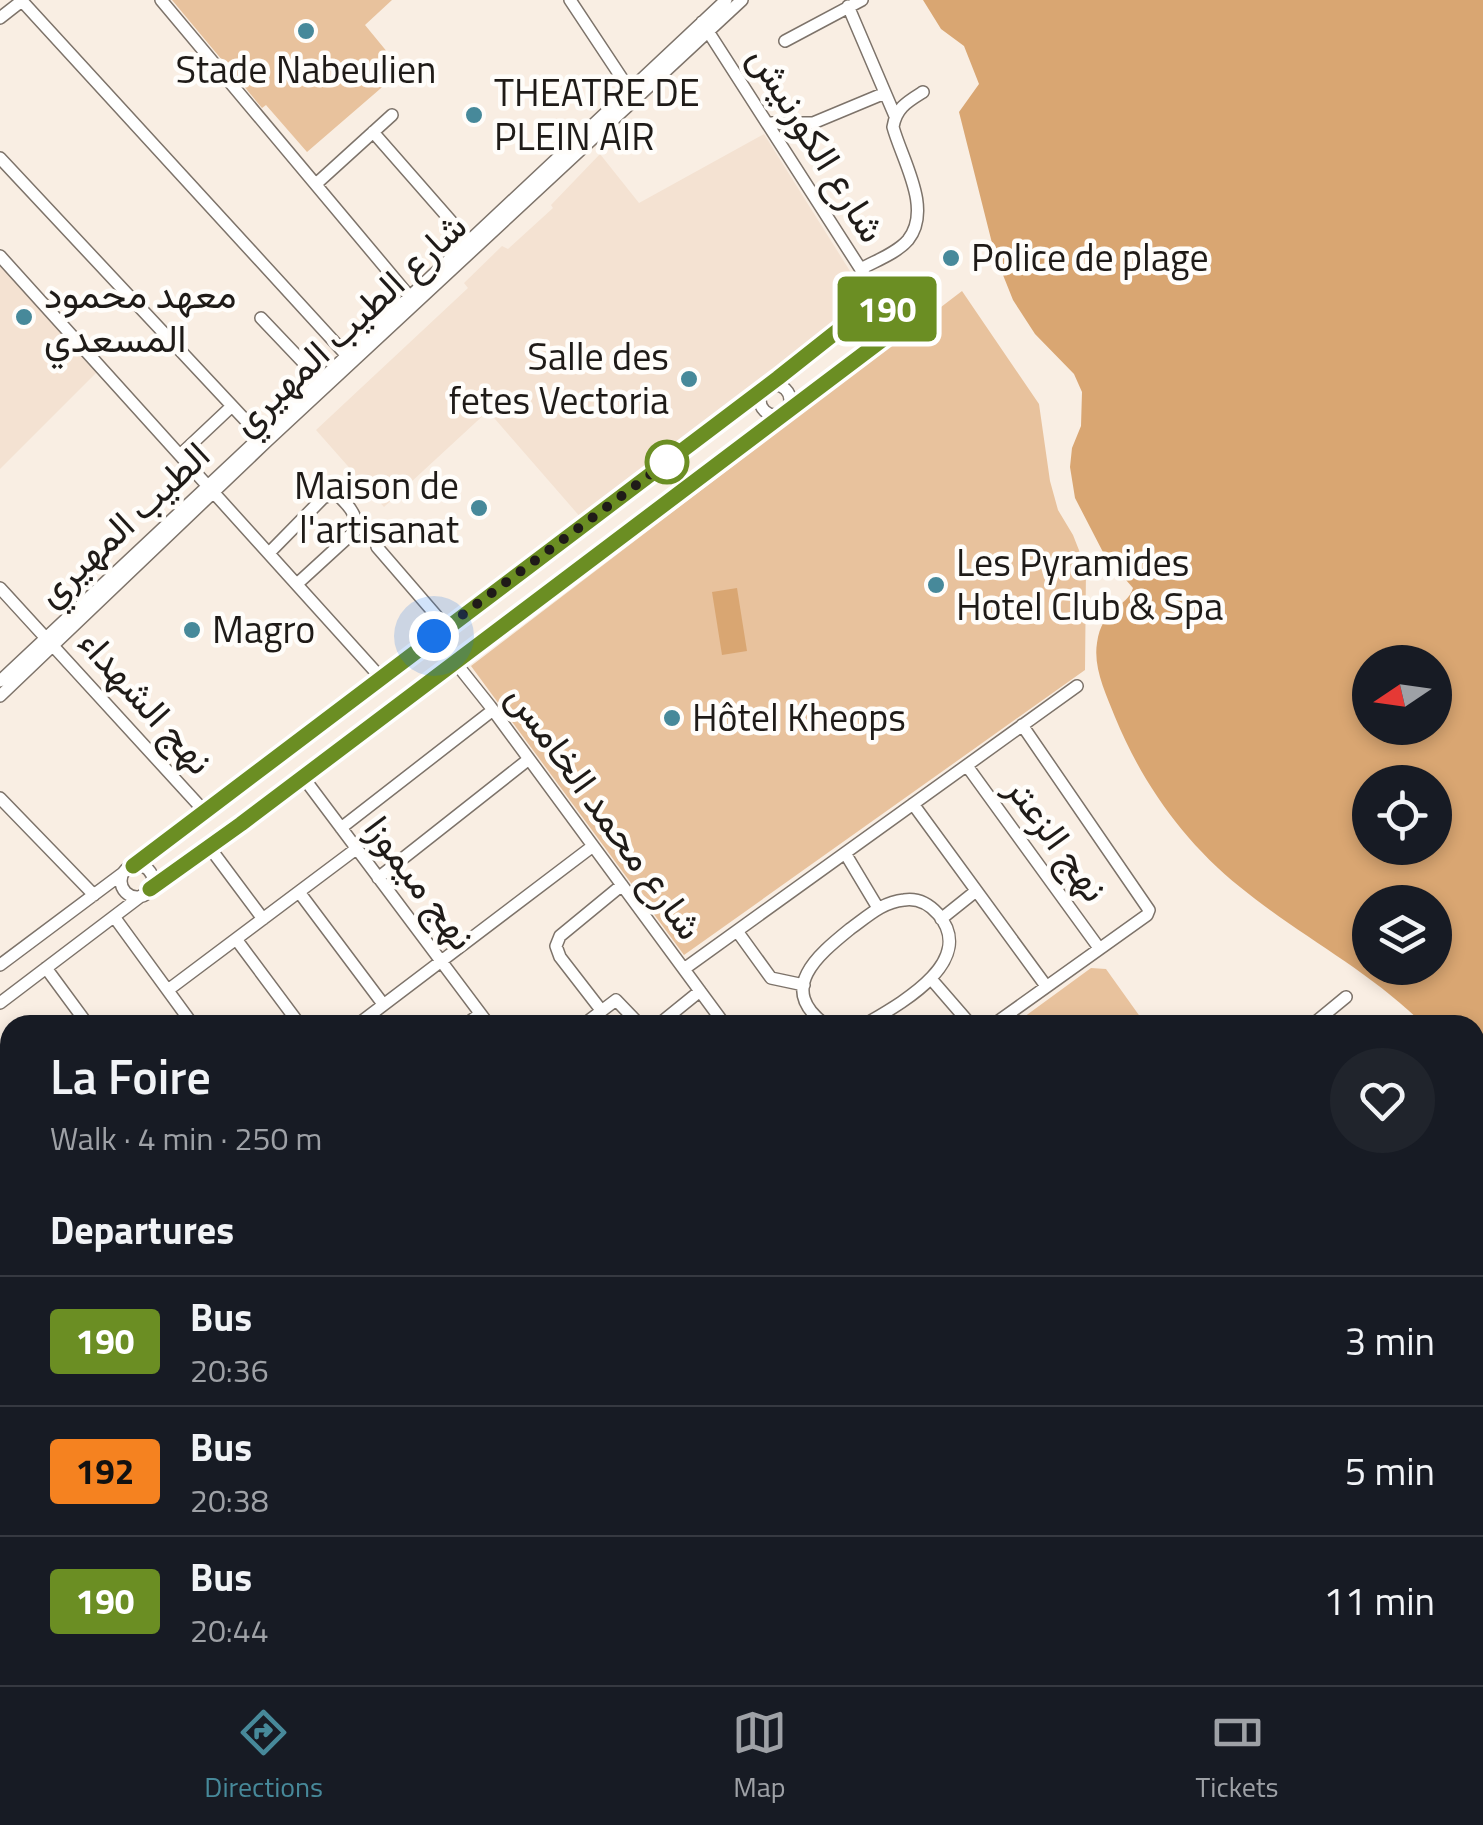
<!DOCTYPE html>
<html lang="en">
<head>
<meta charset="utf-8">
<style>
	body { margin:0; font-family:"Titillium Web",Vazirmatn,sans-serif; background:#20242c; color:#f1f3f6; height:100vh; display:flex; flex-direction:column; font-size:38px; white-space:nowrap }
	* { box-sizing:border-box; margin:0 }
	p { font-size:32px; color:#9ea1a6 }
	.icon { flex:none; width:55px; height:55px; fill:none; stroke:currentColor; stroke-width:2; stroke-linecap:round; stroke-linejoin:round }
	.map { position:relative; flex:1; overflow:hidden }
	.panel { position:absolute; left:0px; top:1015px; width:1485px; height:670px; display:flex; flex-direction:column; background:#171b24; border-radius:30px 30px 0 0; box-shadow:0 5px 15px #0003 }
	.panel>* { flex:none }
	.badge { padding:0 20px; border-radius:8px; font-size:35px; line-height:65px }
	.needle { width:65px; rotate:257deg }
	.tools { position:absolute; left:1352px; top:645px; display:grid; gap:20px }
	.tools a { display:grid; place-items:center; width:100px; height:100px; border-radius:50%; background:#171b24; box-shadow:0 5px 15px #0003; font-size:50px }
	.you { position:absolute; width:50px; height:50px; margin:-25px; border:8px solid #fff; border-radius:50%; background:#1a73e8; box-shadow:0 0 0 15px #1a73e833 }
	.map>.badge { position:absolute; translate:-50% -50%; box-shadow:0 0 0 5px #fff }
	h2 { padding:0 50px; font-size:38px; line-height:90px }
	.round { display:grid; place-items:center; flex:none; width:105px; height:105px; border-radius:52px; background:#20242c }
	.headline { display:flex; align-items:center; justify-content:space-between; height:170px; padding:0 50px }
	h1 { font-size:48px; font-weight:600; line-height:75px }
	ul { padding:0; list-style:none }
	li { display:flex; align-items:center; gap:30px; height:130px; padding:0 50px; border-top:2px solid #363941 }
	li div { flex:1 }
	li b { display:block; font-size:38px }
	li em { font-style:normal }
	li .badge { min-width:110px; font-weight:700; text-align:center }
	.tab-bar { display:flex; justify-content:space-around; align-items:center; height:140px; border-top:2px solid #363941; background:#171b24; font-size:28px; color:#9ea1a6 }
	.tab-bar a { display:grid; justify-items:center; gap:5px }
	.tab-bar .on { color:#47899a }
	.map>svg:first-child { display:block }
	.built { fill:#f4e2d2 }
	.green { fill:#e8c29d }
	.water { fill:#d9a672; fill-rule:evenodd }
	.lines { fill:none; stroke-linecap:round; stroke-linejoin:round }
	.minor-casing { stroke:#7d736a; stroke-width:14 }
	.major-casing { stroke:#7d736a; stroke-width:16 }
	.minor { stroke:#fff; stroke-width:11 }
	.major { stroke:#fff; stroke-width:14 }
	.rail-casing { stroke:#69625d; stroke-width:6 }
	.rail { stroke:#fffdfa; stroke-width:2.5; stroke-dasharray:8; stroke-linecap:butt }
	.line-casing { stroke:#fff; stroke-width:22 }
	.line { stroke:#6b8e23; stroke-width:15 }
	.walk { stroke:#1f1b18; stroke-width:10; stroke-dasharray:0 18 }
	.poi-dot { fill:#47899a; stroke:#fffdfa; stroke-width:4 }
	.stop-dot { fill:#fff; stroke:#6b8e23; stroke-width:5 }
	.labels { text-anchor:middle; stroke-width:9; stroke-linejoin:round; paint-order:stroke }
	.poi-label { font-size:38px; fill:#1f1b18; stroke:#fffdfa; text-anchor:start }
	.street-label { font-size:38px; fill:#1f1b18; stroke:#fffdfa }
</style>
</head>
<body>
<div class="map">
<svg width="1483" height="1685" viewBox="0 0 1483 1685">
	<rect width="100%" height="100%" fill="#f9eee3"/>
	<!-- built -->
	<path class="built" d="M764 134 860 287 859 307 582 519 488 411 384 507 316 430 468 288 464 283 502 246 508 249 553 208 551 205 600 154 639 203Z
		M0 263 97 372 0 469Z"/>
	<!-- green -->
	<path class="green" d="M172 0H392L365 25 402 70 307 152 266 105 262 108Z
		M962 291 1039 404 1050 481 1058 510 1073 535 1086 568 1085 670 684 955 471 666Z
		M1091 968 1106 969 1146 1025H1013Z"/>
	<!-- water -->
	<path class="water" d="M923 0H1483V1104L1475 1093V1025H1424C1369 970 1300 936 1240 887 1184 842 1142 783 1115 717 1106 694 1093 668 1097 643 1102 607 1127 608 1133 588L1105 556 1075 498 1070 467 1072 448 1081 426 1082 392 1074 374 1035 334 1013 300 995 255 959 112 979 84 964 46 941 29ZM1435 662V728H1370V662ZM1435 782V848H1370V782ZM1370 902H1435V968H1370Z
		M737 588 747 651 722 655 712 592Z"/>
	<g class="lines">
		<!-- minor casing -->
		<g class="minor-casing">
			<path id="minor" d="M161 0 415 303
				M570 0 631 92
				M22 1 350 359
				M848 6 895 116
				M0 18 23 0
				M785 41 862 0
				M768 123H813L885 93
				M373 132 472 245
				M0 158 264 440
				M316 184 392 115
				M0 256 382 679
				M861 269C875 261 897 253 908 240 933 209 902 160 893 127 896 108 907 102 923 92
				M261 318 320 380
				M760 400a15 15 0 1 1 30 0a15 15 0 1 1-30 0Z
				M180 455 232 406
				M377 547 447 628
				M269 553 323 498 335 493C346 502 359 515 356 530L297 584
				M0 588 206 813
				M435 637 490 706 725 1025
				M0 681 726 0
				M0 696 266 442 742 0
				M967 766 1099 948
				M303 777 489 1025
				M0 798 94 895
				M913 804 1046 986
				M341 828 493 710
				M210 848 263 919
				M845 853 878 908
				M121 881a16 16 0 1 1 32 0a16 16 0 1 1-32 0Z
				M133 866 778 378 879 298
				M378 878 529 759
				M150 889 303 777 889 333 892 326 887 310 702 22
				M299 892 383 1004
				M115 918 193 1025
				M941 919 976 891
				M737 931 771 978 804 985
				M236 939 300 1025
				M0 965 123 873
				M46 968 88 1025
				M684 969 1077 686
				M932 980 971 1025
				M168 990 356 849
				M0 1003 141 896
				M601 1010 560 957 556 946 560 936 622 885
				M357 1025 593 846
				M465 1025 480 1014
				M583 1025 616 1000 640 1025
				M658 1025 700 991
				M826 1025C776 989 818 955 850 929 867 917 882 902 904 900 917 898 929 904 938 914 979 962 898 1005 864 1025
				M993 1025 1147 915 1149 910 1022 725
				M1312 1025 1346 997
				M0 1102 10 1115
				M0 1273 10 1269
				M0 1392 10 1385
				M0 1608 10 1597
				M0 1635 10 1639
				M121 1675 151 1685
				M215 1675 221 1685
				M366 1675 377 1685
				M645 1675 654 1685
				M938 1675 944 1685
				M1197 1675 1204 1685
				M33 1685 39 1675
				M453 1685 468 1675
				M543 1685 555 1675
				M683 1685 697 1675
				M798 1685 811 1675
				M884 1685 888 1682
				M1034 1685 1057 1675"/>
		</g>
		<!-- major casing -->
		<g class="major-casing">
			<path id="major" d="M0 1342 10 1356
				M0 1360 10 1373
				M182 1675 188 1685
				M283 1675 295 1685
				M267 1685 277 1675"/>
		</g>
		<!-- minor -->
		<use href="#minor" class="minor"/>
		<!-- major -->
		<use href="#major" class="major"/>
		<!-- rail casing -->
		<g class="rail-casing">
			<path id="rail" d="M0 1311 10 1328
				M205 1675 211 1685"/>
		</g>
		<!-- rail -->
		<use href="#rail" class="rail"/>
	</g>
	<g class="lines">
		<!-- line casing -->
		<g class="line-casing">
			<path id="line" d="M133 866 778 378 879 298 892 320 886 337 241 824 150 889"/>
		</g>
		<!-- line -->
		<use href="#line" class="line"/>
		<!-- walk -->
		<path class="walk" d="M434 636 675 456 667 462"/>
	</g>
	<!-- markers -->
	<g class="poi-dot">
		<circle cx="306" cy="31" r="10"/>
		<circle cx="474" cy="115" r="10"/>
		<circle cx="951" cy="258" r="10"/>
		<circle cx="24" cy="317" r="10"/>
		<circle cx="689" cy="379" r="10"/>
		<circle cx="479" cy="508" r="10"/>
		<circle cx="936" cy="585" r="10"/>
		<circle cx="192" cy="630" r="10"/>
		<circle cx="672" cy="718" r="10"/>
	</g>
	<circle class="stop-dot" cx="667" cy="462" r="20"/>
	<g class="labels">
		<!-- poi labels -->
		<g class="poi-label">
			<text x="306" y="83" text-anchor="middle">Stade Nabeulien</text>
			<text x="494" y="106">THEATRE DE<tspan x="494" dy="44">PLEIN AIR</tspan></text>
			<text x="971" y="271">Police de plage</text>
			<text x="44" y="308">معهد محمود<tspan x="44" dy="44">المسعدي</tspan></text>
			<text x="669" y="370" text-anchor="end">Salle des<tspan x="669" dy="44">fetes Vectoria</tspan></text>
			<text x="459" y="499" text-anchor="end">Maison de<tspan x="459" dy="44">l'artisanat</tspan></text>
			<text x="956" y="576">Les Pyramides<tspan x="956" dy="44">Hotel Club &amp; Spa</tspan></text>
			<text x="212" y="643">Magro</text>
			<text x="692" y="731">Hôtel Kheops</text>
		</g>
		<!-- street labels -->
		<g class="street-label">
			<text transform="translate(817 144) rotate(58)" y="13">شارع الكورنيش</text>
			<text transform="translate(349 324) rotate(-43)" y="13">شارع الطيب المهيري</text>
			<text transform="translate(123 524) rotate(-43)" y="13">الطيب المهيري</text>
			<text transform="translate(146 702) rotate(48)" y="13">نهج الشهداء</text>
			<text transform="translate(605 812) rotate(54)" y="13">شارع محمد الخامس</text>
			<text transform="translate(1057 839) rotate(54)" y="13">نهج الزعتر</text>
			<text transform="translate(420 883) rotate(53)" y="13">نهج ميموزا</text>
		</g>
	</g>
</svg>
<div class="tools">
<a><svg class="needle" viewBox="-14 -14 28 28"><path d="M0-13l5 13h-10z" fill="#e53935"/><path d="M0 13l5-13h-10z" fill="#9ea1a6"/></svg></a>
<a><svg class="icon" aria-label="locate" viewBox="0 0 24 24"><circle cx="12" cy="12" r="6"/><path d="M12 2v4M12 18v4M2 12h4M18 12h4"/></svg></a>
<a><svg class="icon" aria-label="layers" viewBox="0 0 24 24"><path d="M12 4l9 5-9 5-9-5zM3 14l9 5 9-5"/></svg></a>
</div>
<div class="you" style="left:434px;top:636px"></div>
<b class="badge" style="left:887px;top:309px;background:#6b8e23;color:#fff">190</b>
<section class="panel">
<div class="headline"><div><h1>La Foire</h1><p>Walk · 4 min · 250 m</p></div><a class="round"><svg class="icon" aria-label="heart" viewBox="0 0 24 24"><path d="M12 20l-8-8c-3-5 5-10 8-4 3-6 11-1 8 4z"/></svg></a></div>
<h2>Departures</h2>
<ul>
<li><span class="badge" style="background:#6b8e23;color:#fff">190</span><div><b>Bus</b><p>20:36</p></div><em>3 min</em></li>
<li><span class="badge" style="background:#f58220;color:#111">192</span><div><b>Bus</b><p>20:38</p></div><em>5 min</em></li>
<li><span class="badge" style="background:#6b8e23;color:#fff">190</span><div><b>Bus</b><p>20:44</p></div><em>11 min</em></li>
</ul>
</section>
</div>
<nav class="tab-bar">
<a class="on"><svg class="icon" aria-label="directions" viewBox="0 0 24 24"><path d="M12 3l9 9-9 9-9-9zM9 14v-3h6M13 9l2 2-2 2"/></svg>Directions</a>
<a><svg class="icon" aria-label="map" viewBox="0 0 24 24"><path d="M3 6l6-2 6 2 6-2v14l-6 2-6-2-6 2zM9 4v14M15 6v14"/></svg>Map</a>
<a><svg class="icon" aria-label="tickets" viewBox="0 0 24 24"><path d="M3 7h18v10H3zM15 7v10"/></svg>Tickets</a>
</nav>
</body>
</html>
